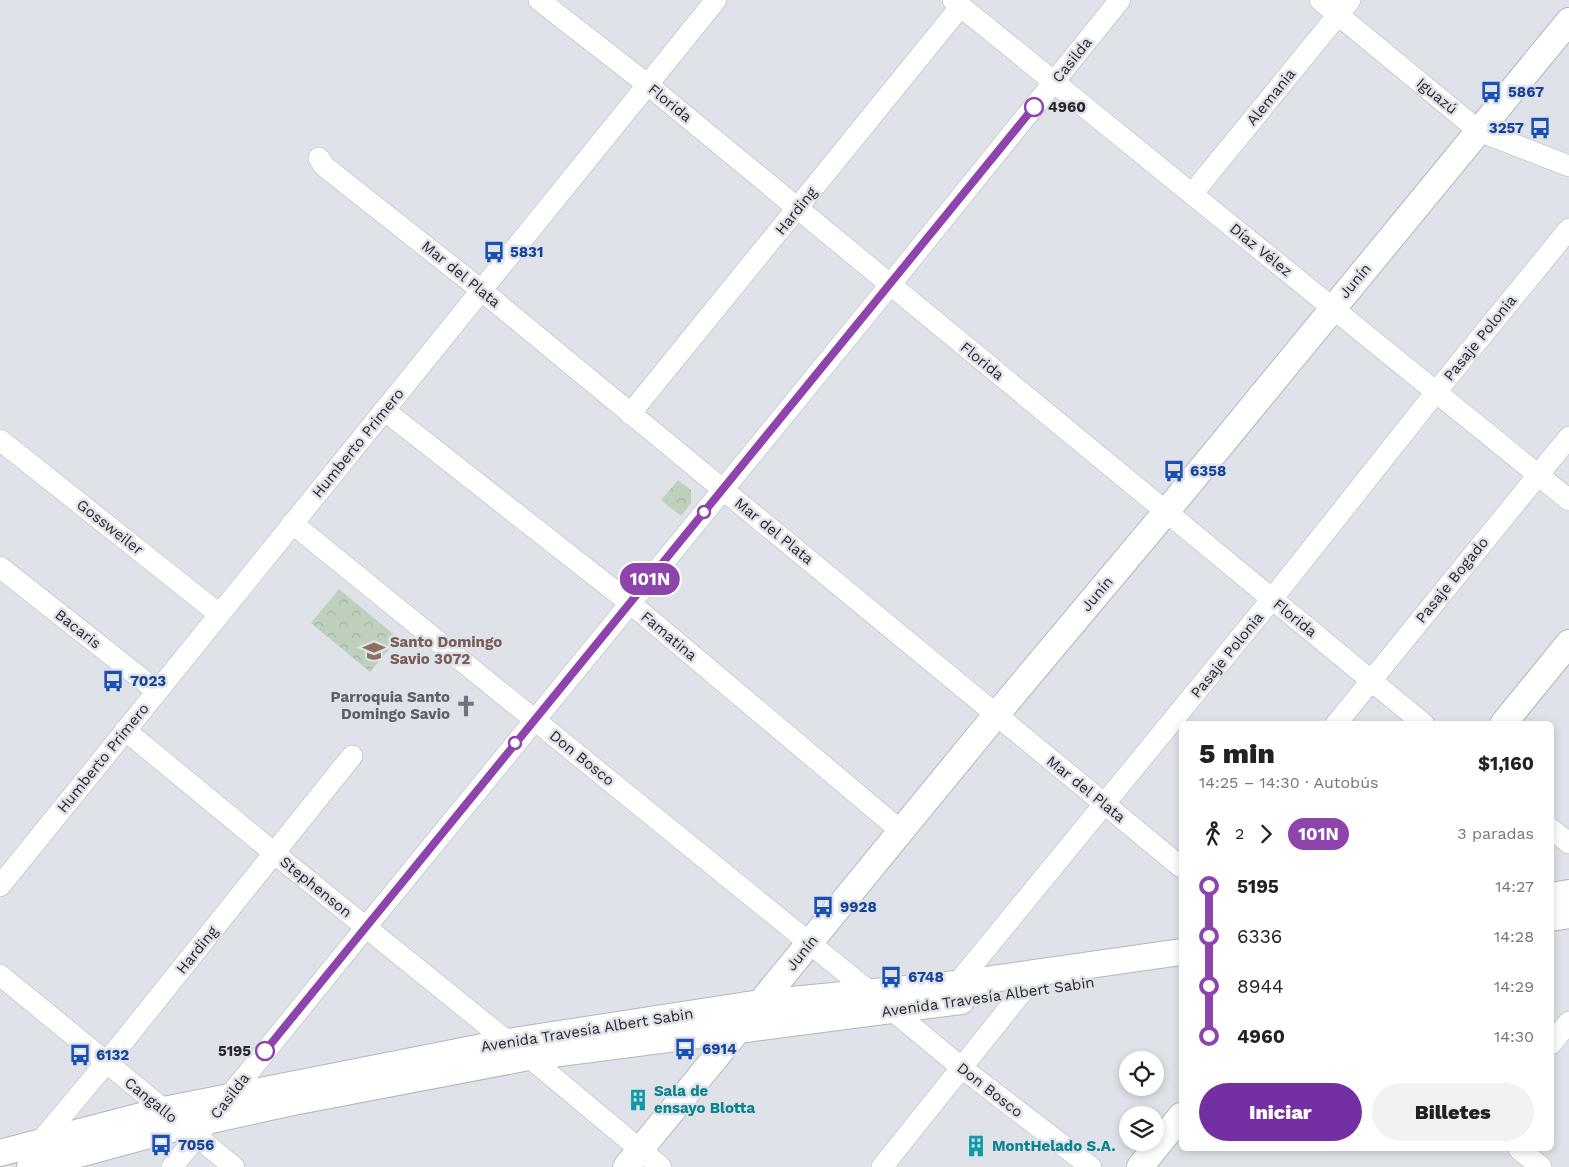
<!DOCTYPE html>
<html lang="es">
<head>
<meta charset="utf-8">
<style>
	body { margin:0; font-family:"Work Sans",sans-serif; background:#f2f2f2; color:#222; height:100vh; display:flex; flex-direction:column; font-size:19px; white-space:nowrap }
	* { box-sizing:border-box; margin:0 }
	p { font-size:16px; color:#767676 }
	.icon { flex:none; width:28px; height:28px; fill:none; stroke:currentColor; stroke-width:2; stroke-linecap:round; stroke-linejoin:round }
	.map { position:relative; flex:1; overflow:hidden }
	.drawer { position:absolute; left:1179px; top:721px; width:375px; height:430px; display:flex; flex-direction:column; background:#fff; border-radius:8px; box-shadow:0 2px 8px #0003 }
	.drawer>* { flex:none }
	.badge { padding:0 10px; border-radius:16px; font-size:18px; line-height:32px }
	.buttons { position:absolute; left:1119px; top:1051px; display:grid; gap:10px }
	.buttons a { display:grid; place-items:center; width:45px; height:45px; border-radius:50%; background:#fff; box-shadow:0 2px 8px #0003; font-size:25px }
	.map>.badge { position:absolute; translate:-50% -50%; box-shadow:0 0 0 2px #fff }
	.legs { display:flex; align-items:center; gap:8px; height:55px; padding:0 20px; font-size:16px }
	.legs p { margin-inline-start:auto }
	.head { display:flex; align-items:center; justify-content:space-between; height:85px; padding:0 20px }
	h1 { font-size:28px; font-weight:800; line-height:38px }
	.cta { display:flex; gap:10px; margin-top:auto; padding:10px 20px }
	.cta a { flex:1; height:58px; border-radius:30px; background:#742fa2; color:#fff; font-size:20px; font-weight:800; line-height:58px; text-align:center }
	.cta a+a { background:#f2f2f2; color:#222 }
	ul { padding:0 20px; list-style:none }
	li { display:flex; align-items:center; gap:18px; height:50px; font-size:19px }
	li i { display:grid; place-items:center; width:8px; height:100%; margin:0 6px; background:currentColor }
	li i::after { content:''; width:12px; height:12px; margin:-6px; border:4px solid; border-radius:50%; background:#fff }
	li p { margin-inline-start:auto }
	li:first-child i { background:linear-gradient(#0000 50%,currentColor 0) }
	li:last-child i { background:linear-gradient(currentColor 50%,#0000 0) }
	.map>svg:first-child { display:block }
	.park { fill:url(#park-crowns) }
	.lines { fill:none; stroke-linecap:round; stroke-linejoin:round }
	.minor-casing { stroke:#b3b6bb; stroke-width:22 }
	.major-casing { stroke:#b3b6bb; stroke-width:28 }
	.minor { stroke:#fff; stroke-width:21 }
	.major { stroke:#fff; stroke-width:26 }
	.line-1-casing { stroke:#fff; stroke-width:11 }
	.line-1 { stroke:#8e44ad; stroke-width:8 }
	.stop-1-dot { fill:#fff; stroke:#8e44ad; stroke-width:2.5 }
	.labels { text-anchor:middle; stroke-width:5; stroke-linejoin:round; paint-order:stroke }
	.street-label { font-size:15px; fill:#27282a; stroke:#dfe2e8 }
	.transit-label { font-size:15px; font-weight:bold; fill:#164399; stroke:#dfe2e8; text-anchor:start }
	.stop-label { font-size:15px; font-weight:bold; fill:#27282a; stroke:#dfe2e8; text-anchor:start }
	.education-label { font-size:15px; font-weight:bold; fill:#785e54; stroke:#dfe2e8; text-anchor:start }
	.worship-label { font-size:15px; font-weight:bold; fill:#5b616d; stroke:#dfe2e8; text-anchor:end }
	.culture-label { font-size:15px; font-weight:bold; fill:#0d838f; stroke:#dfe2e8; text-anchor:start }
</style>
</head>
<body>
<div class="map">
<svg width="1569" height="1167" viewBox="0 0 1569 1167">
	<defs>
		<pattern id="park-crowns" width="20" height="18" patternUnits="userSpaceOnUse" patternTransform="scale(1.25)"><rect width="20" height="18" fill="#becfbb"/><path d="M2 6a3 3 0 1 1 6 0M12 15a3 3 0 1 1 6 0" fill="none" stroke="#a3b2a1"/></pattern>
	</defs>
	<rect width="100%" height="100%" fill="#dfe2e8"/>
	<!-- park -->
	<path class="park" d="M678 480 691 490V503L681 516 661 500Z
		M339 589 398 638 370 672 311 623Z"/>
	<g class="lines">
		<!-- minor casing -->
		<g class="minor-casing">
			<path id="minor" d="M539 0 648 85 1424 724
				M953 0 1569 500
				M1320 0 1479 131 1569 166
				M319 158 324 166 481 290 1181 867
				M1192 194 1350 0
				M384 410 630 603 901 831
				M630 414 961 6
				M0 440 219 614
				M292 523 871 993
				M0 567 157 691
				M1336 724 1569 437
				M125 730 274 853 508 1042
				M1551 829 1569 843
				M0 886 716 0
				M0 975 234 1167
				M957 984 1272 599 1436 392 1569 229
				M892 1010 962 1068 1091 1167
				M1551 1044 1569 1022
				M529 1057 661 1167
				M40 1142 106 1063 352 756
				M1519 1149 1541 1167
				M172 1167 366 927 890 285 1120 0
				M882 1167 1022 992"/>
		</g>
		<!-- major casing -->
		<g class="major-casing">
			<path id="major" d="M1503 724 1569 643
				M1551 896 1569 893
				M1551 918 1569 915
				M0 1153 164 1110 508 1042 760 1003 957 984 1181 952
				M30 1167 183 1126 293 1102 529 1057 961 1001
				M626 1167 996 715 1166 512 1569 21
				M1140 1167 1181 1116"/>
		</g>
		<!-- minor -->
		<use href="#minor" class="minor"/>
		<!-- major -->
		<use href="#major" class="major"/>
	</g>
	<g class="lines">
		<!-- line-1 casing -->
		<g class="line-1-casing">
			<path id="line-1" d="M265 1051 1034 107"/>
		</g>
		<!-- line-1 -->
		<use href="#line-1" class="line-1"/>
	</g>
	<!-- icons -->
	<defs>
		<g id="bus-bare" transform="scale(1.725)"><path d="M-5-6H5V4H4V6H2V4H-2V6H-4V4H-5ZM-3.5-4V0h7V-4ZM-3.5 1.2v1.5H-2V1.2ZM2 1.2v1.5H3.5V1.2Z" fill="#1a4fb4" stroke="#dfe2e8" stroke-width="2.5" paint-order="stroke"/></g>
		<g id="university-bare" transform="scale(1.725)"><path d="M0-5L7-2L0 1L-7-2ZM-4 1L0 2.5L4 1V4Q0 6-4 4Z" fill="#8d6e63" stroke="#dfe2e8" stroke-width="2.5" paint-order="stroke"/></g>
		<g id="church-bare" transform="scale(1.725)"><path d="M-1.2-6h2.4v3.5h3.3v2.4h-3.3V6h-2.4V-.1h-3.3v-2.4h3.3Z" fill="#6b7280" stroke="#dfe2e8" stroke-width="2.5" paint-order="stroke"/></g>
		<g id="building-bare" transform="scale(1.725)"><path d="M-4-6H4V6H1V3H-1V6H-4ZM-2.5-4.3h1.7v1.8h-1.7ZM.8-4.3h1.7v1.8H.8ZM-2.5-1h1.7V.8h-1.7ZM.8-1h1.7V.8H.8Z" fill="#0f9aa8" stroke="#dfe2e8" stroke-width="2.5" paint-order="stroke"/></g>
	</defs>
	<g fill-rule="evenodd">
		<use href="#bus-bare" x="1491" y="92"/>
		<use href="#bus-bare" x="1540" y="128"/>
		<use href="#bus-bare" x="494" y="252"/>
		<use href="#bus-bare" x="1174" y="471"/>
		<use href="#university-bare" x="374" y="651"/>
		<use href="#bus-bare" x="113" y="681"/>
		<use href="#church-bare" x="466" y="706"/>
		<use href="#bus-bare" x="823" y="907"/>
		<use href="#bus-bare" x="891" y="977"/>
		<use href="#bus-bare" x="685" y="1049"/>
		<use href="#bus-bare" x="80" y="1055"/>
		<use href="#building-bare" x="638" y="1100"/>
		<use href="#bus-bare" x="161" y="1145"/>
		<use href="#building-bare" x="976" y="1146"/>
	</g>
	<!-- markers -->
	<g class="stop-1-dot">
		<circle cx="1034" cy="107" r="9"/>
		<circle cx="704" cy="512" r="6"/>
		<circle cx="515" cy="743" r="6"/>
		<circle cx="265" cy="1051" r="9"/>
	</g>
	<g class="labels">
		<!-- street labels -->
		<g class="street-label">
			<text transform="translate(1072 60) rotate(-51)" y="5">Casilda</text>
			<text transform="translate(1437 96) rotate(39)" y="5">Iguazú</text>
			<text transform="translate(1271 97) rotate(-51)" y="5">Alemania</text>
			<text transform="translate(670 103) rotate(39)" y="5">Florida</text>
			<text transform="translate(796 211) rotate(-51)" y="5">Harding</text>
			<text transform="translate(1261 250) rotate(39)" y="5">Díaz Vélez</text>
			<text transform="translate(461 274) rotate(39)" y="5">Mar del Plata</text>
			<text transform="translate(1355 281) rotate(-50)" y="5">Junín</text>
			<text transform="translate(1480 338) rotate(-51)" y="5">Pasaje Polonia</text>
			<text transform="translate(982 361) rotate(39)" y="5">Florida</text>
			<text transform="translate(358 443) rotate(-51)" y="5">Humberto Primero</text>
			<text transform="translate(110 527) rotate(38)" y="5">Gossweiler</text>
			<text transform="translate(774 531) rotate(39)" y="5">Mar del Plata</text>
			<text transform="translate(1452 580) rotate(-51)" y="5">Pasaje Bogado</text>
			<text transform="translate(1097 594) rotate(-50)" y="5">Junín</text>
			<text transform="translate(1295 618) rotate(39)" y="5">Florida</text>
			<text transform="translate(78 629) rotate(38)" y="5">Bacaris</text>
			<text transform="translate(669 636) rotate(40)" y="5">Famatina</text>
			<text transform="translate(1227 655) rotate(-51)" y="5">Pasaje Polonia</text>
			<text transform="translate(103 758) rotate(-51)" y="5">Humberto Primero</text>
			<text transform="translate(582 758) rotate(39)" y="5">Don Bosco</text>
			<text transform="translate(1086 789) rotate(39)" y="5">Mar del Plata</text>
			<text transform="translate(316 887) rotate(39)" y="5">Stephenson</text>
			<text transform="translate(197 950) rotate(-51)" y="5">Harding</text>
			<text transform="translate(802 953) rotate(-51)" y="5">Junín</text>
			<text transform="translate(988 997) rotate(-8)" y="5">Avenida Travesía Albert Sabin</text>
			<text transform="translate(587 1030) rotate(-9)" y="5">Avenida Travesía Albert Sabin</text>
			<text transform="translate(990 1090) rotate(38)" y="5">Don Bosco</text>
			<text transform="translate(230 1096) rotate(-52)" y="5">Casilda</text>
			<text transform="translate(151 1100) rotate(39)" y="5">Cangallo</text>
		</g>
		<!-- transit labels -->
		<g class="transit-label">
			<text x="1508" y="97">5867</text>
			<text x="1524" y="133" text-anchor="end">3257</text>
			<text x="510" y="257">5831</text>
			<text x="1190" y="476">6358</text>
			<text x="130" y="686">7023</text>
			<text x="840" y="912">9928</text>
			<text x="908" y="982">6748</text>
			<text x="702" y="1054">6914</text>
			<text x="96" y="1060">6132</text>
			<text x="178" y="1150">7056</text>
		</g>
		<!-- stop labels -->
		<g class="stop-label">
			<text x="1048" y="112">4960</text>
			<text x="251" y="1056" text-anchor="end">5195</text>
		</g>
		<!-- education labels -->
		<g class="education-label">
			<text x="390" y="647">Santo Domingo<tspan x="390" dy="17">Savio 3072</tspan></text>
		</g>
		<!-- worship labels -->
		<g class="worship-label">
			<text x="450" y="702">Parroquia Santo<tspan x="450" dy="17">Domingo Savio</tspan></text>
		</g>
		<!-- culture labels -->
		<g class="culture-label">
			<text x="654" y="1096">Sala de<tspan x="654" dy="17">ensayo Blotta</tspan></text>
			<text x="992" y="1151">MontHelado S.A.</text>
		</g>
	</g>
</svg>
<div class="buttons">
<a><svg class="icon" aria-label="locate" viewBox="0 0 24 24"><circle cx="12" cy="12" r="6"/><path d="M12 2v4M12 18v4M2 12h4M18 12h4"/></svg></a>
<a><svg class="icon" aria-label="layers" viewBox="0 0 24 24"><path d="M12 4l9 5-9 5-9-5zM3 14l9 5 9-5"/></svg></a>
</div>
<b class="badge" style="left:650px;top:579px;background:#8e44ad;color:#fff">101N</b>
<section class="drawer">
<div class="head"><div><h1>5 min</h1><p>14:25 – 14:30 · Autobús</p></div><b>$1,160</b></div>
<div class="legs"><svg class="icon" aria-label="walk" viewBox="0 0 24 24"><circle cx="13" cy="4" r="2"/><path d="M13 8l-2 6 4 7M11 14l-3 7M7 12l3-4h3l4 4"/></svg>2<svg class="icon" aria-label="forward" viewBox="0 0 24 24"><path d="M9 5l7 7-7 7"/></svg><b class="badge" style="background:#8e44ad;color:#fff">101N</b><p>3 paradas</p></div>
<ul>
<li><i style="color:#8e44ad"></i><b>5195</b><p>14:27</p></li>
<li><i style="color:#8e44ad"></i><span>6336</span><p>14:28</p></li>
<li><i style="color:#8e44ad"></i><span>8944</span><p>14:29</p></li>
<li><i style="color:#8e44ad"></i><b>4960</b><p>14:30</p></li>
</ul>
<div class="cta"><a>Iniciar</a><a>Billetes</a></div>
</section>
</div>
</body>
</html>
